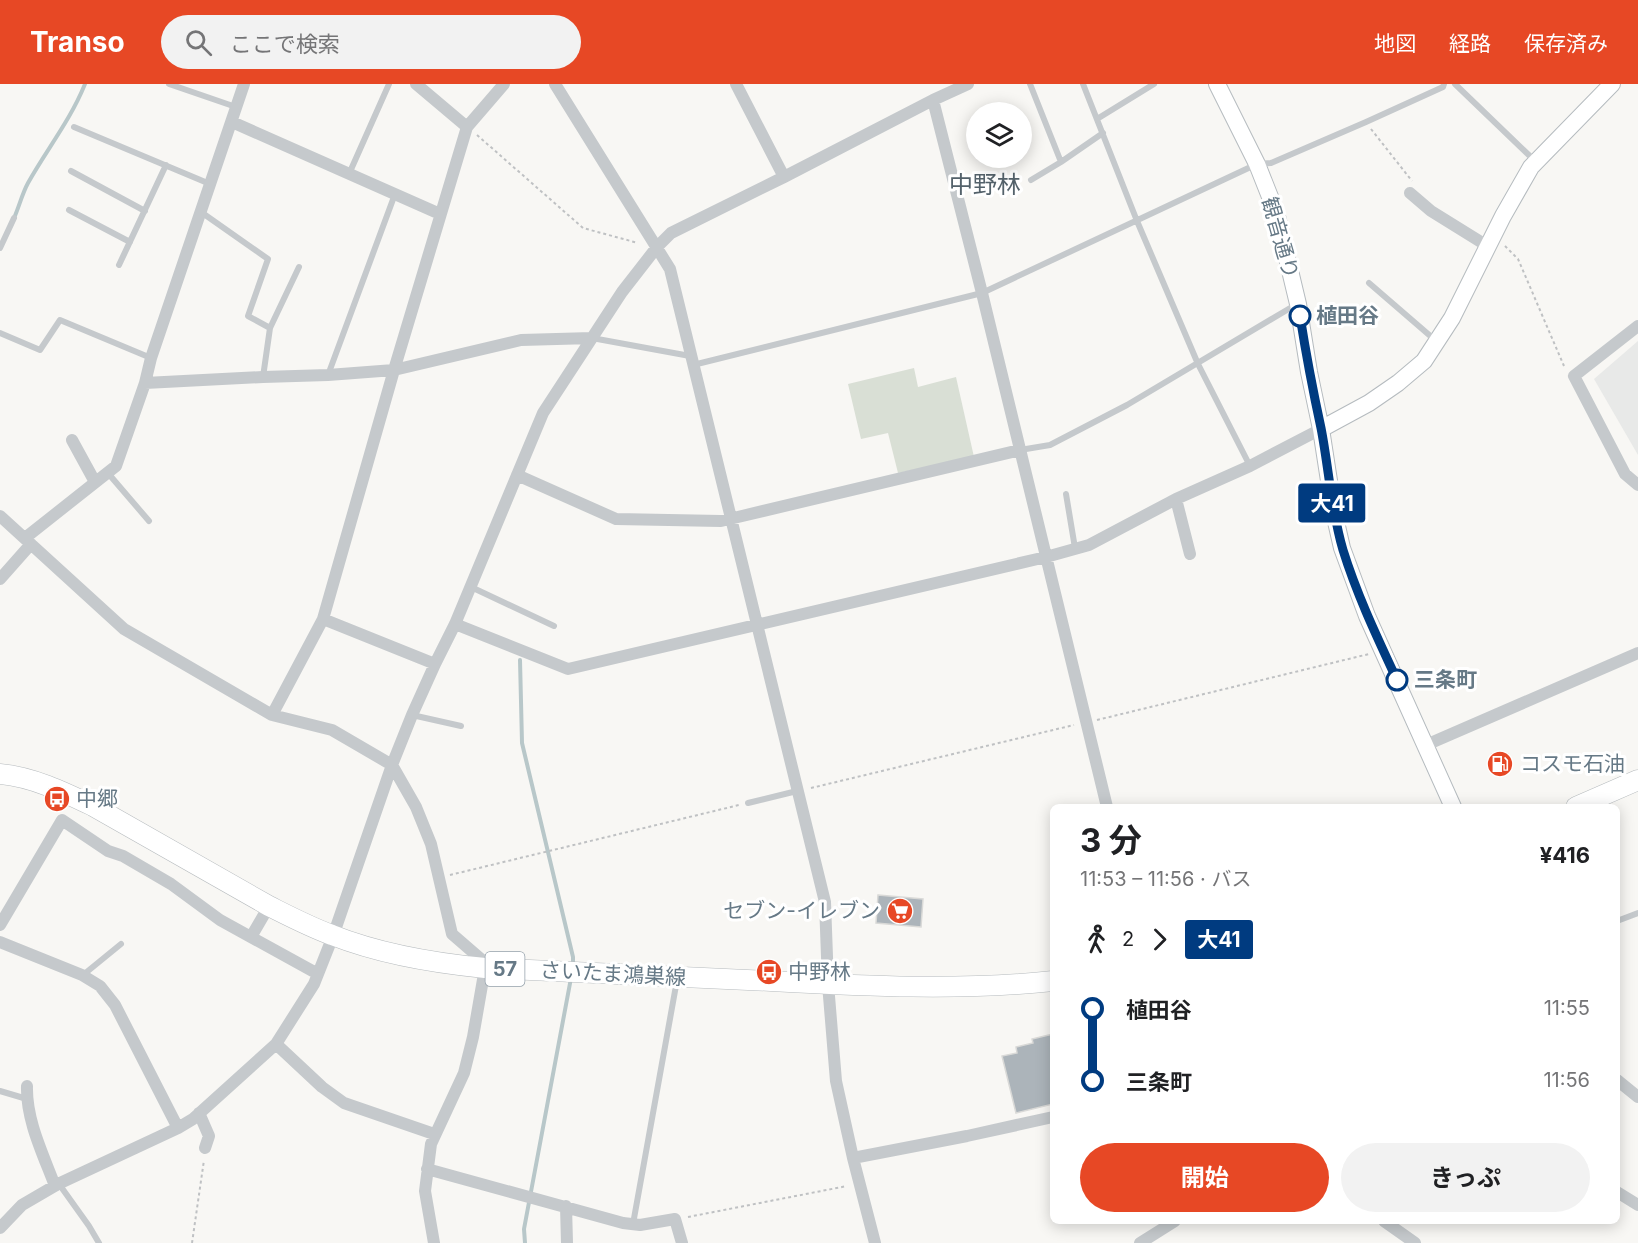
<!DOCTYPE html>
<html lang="ja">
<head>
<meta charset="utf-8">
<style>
	body { margin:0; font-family:Inter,"Noto Sans JP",sans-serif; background:#f2f2f2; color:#202124; height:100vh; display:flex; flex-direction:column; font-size:22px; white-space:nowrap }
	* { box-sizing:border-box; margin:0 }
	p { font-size:20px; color:#757577 }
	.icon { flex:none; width:33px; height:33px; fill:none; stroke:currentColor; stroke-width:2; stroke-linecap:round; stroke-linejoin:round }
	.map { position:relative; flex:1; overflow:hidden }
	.sheet { position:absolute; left:1050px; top:720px; width:570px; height:420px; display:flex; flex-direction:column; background:#fff; border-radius:9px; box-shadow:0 3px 15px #0003 }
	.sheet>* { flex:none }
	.badge { padding:0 12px; border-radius:4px; font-size:21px; line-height:39px }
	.controls { position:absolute; left:966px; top:18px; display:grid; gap:12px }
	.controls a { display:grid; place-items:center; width:66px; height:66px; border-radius:50%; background:#fff; box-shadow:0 3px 15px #0003; font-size:30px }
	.map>.badge { position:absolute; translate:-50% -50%; box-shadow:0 0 0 3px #fff }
	.legs { display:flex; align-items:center; gap:9px; height:66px; padding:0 30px; font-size:20px }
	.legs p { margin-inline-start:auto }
	.overview { display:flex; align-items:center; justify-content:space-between; height:102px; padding:0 30px }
	h1 { font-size:33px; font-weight:700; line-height:45px }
	.cta { display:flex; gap:12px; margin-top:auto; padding:12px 30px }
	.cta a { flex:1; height:69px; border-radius:36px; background:#e74825; color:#fff; font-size:24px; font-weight:700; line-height:69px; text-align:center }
	.cta a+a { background:#f2f2f2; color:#202124 }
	ul { padding:0 30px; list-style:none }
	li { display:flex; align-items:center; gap:21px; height:72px; font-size:22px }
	li i { display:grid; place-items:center; width:9px; height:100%; margin:0 8px; background:currentColor }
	li i::after { content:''; width:15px; height:15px; margin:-8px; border:4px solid; border-radius:50%; background:#fff }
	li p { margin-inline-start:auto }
	li:first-child i { background:linear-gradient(#0000 50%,currentColor 0) }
	li:last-child i { background:linear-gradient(currentColor 50%,#0000 0) }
	header { display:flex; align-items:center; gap:36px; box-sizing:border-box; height:84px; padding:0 30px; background:#e74825; color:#fff }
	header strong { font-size:28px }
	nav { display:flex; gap:33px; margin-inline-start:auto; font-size:21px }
	.search { width:420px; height:54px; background:#f2f2f2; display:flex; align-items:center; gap:15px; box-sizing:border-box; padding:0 21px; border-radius:33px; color:#757577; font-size:22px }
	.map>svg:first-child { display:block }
	.built { fill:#e8e9e8 }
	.green { fill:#d9dfd5 }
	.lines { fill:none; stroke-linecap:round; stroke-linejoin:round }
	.stream { stroke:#b8c7c9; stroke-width:4 }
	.building { fill:#acb4ba; stroke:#d9d9d7; stroke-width:1.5 }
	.secondary-casing { stroke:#b5bbbf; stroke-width:18 }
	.primary-casing { stroke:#b6bbbe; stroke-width:21 }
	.path { stroke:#bfc1c3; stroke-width:2; stroke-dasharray:3 3; stroke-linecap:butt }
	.lane { stroke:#c5c9cc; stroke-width:6 }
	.street { stroke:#c5c9cc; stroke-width:12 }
	.secondary { stroke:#fff; stroke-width:16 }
	.primary { stroke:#fff; stroke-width:20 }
	.line-1-casing { stroke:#fff; stroke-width:14 }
	.line-1 { stroke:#003b80; stroke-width:9 }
	.stop-1-dot { fill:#fff; stroke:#003b80; stroke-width:3 }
	.labels { text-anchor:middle; stroke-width:6; stroke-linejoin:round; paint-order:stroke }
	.shield { fill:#fff; stroke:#94a1aa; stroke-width:1.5 }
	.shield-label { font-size:20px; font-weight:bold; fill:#667986 }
	.street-label { font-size:21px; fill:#667986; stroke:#fff }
	.stop-label { font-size:21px; font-weight:bold; fill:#667986; stroke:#fff; text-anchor:start }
	.poi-label { font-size:21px; fill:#667986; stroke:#fff; text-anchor:start }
	.quarter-label { font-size:24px; fill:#54626b; stroke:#fff }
</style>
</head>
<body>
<header>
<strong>Transo</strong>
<div class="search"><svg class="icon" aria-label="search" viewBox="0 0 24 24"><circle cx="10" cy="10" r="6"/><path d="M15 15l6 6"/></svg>ここで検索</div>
<nav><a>地図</a><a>経路</a><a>保存済み</a></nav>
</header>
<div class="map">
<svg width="1638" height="1159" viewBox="0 0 1638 1159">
	<rect width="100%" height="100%" fill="#f8f7f4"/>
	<!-- built -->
	<path class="built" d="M1638 257V371L1594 295Z"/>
	<!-- green -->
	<path class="green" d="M914 284 918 303 956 293 974 373 898 389 888 349 861 355 848 300Z"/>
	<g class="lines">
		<!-- stream -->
		<path class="stream" d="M14 134C19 123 22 110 28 99 47 65 70 37 85 0
			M520 576 522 659 573 873V881
			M525 1159 524 1145 571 894"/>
	</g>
	<!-- building -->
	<path class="building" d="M878 811 923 815 921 843 876 839Z
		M1053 950V1020L1016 1029 1002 972 1017 969 1016 963 1033 959 1032 955Z"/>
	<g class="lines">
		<!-- secondary casing -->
		<g class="secondary-casing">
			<path id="secondary" d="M1217 0 1257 80 1276 128 1298 220 1309 288 1321 345 1334 429 1342 464 1367 532 1453 723
				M1321 345 1369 319 1398 299 1424 277 1452 234 1503 132 1531 83 1612 0"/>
		</g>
		<!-- primary casing -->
		<g class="primary-casing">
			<path id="primary" d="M0 690C33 693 64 708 93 722L269 822C289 832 310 843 332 851 380 870 433 879 485 884 580 888 676 893 771 897 865 902 959 907 1053 897
				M1576 723 1638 696"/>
		</g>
		<!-- path -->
		<path class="path" d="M1371 45 1412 97
			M477 51 583 144 638 159
			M1505 162 1518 175 1564 282
			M1097 636 1369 570
			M811 704 1074 641
			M450 791 739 721
			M688 1133 847 1102
			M192 1159 204 1076"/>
		<!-- lane -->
		<path class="lane" d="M169 0 236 23
			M1030 0 1061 78
			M1083 0 1137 137 1198 280 1250 382
			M1455 0 1534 76
			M1097 35 1154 0
			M74 43 210 100
			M71 87 145 127
			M349 90 389 0
			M1031 96 1061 78 1103 49
			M69 126 130 158
			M201 128 268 175 248 232 270 244 263 293
			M0 164 14 134
			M119 181 166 81
			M1369 199 1435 256
			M270 244 299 183
			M0 249 40 266 60 236 151 274
			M592 254 690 272
			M693 281 982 209 1257 80 1271 79 1366 38 1443 3 1444 0
			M328 291 395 110
			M1020 366 1050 361 1127 321 1297 220
			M107 388 149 437
			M1066 410 1075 464
			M471 503 554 542
			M412 631 461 642
			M748 719 797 707
			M1617 837 1638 829
			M83 891 121 860
			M0 1007 27 1015
			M59 1100 89 1142 99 1159
			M633 1140 677 896"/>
		<!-- street -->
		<path class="street" d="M416 0 467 43
			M555 0 670 185 825 818 828 900 836 997 853 1074 875 1159
			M736 0 784 93
			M933 16 982 209 1107 723
			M232 38 440 130
			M1410 109 1431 127 1489 163
			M1638 242 1574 292 1625 390 1638 401
			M145 299 263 293 328 291 394 286 521 256 592 254
			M72 356 95 398
			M517 391 616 435 721 437 1020 366
			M1176 415 1190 470
			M0 432 124 545 272 631 332 646 392 681 416 723 431 760 452 850 482 876 485 884 473 953 464 989 431 1060 425 1107 434 1159
			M25 454 116 382 145 299 151 274 244 0
			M0 495 31 460
			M323 535 435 580
			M455 540 568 585 1046 473 1089 461 1176 415 1250 382 1321 345
			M272 631 323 535 394 286 467 43 504 0
			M1426 661 1638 569
			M0 841 62 736 108 767 123 772 171 800 220 836 318 890
			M251 853 269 822
			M0 858 82 891 100 902 115 921 178 1044
			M276 960 322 1003 344 1019 434 1050
			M1617 996 1638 1013
			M27 1002C26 1036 43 1070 55 1102
			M199 1029 209 1052 205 1064
			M853 1074 967 1052 1053 1033
			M427 1085 623 1139 640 1141 675 1135 682 1159
			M1617 1108 1638 1121
			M566 1122 567 1159
			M1384 1137 1415 1159
			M0 1144 22 1121 58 1100 178 1044 193 1035 276 960 314 900 333 852 392 681 412 631 435 580 455 540 543 329 622 208 657 163 671 149 784 93 933 16 968 0
			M1140 1159 1175 1137"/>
		<!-- secondary -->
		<use href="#secondary" class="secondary"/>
		<!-- primary -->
		<use href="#primary" class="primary"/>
	</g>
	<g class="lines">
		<!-- line-1 casing -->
		<g class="line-1-casing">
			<path id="line-1" d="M1300 232C1306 270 1313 307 1321 344 1329 385 1331 426 1343 466 1357 511 1377 553 1397 596"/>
		</g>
		<!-- line-1 -->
		<use href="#line-1" class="line-1"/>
	</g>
	<!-- icons -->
	<defs>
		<g id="fuel-disc" transform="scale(1.35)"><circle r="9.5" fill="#e74825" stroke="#fff"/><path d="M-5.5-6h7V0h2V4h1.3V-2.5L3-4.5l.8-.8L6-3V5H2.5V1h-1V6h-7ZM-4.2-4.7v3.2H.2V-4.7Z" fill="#fff"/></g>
		<g id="bus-disc" transform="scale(1.35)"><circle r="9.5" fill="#e74825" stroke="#fff"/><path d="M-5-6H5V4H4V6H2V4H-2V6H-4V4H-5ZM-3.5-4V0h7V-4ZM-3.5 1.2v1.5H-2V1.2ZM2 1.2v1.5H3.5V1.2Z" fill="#fff"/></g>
		<g id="supermarket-disc" transform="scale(1.35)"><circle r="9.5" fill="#e74825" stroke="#fff"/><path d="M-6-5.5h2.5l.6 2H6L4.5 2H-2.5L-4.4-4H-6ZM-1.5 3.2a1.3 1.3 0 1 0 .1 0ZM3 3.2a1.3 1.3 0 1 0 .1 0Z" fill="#fff"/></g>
	</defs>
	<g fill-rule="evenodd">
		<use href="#fuel-disc" x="1500" y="680"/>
		<use href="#bus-disc" x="57" y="715"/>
		<use href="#supermarket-disc" x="900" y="827"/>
		<use href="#bus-disc" x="769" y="888"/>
	</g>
	<!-- markers -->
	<g class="stop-1-dot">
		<circle cx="1300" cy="232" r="10"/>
		<circle cx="1397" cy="596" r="10"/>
	</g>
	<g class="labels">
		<!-- shield labels -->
		<rect class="shield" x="485.5" y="868" width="39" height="34" rx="4.5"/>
		<g class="shield-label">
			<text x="505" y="892">57</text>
		</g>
		<!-- street labels -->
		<g class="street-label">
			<text transform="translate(1280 154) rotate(74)" y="7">観音通り</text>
			<text transform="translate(613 890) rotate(3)" y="7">さいたま鴻巣線</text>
		</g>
		<!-- stop labels -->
		<g class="stop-label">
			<text x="1316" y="239">植田谷</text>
			<text x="1414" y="603">三条町</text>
		</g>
		<!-- poi labels -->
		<g class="poi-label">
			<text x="1520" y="687">コスモ石油</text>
			<text x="76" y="722">中郷</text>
			<text x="880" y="834" text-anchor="end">セブン-イレブン</text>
			<text x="788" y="895">中野林</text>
		</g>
		<!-- quarter labels -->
		<g class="quarter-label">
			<text x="985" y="109">中野林</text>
		</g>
	</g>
</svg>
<div class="controls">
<a><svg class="icon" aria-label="layers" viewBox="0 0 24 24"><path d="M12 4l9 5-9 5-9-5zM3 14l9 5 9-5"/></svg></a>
</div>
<b class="badge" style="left:1332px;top:419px;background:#003b80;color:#fff">大41</b>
<section class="sheet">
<div class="overview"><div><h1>3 分</h1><p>11:53 – 11:56 · バス</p></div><b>¥416</b></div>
<div class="legs"><svg class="icon" aria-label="walk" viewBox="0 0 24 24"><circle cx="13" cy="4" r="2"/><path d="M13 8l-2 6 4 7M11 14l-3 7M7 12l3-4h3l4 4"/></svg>2<svg class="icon" aria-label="forward" viewBox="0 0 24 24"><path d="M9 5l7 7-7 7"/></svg><b class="badge" style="background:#003b80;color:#fff">大41</b></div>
<ul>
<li><i style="color:#003b80"></i><b>植田谷</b><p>11:55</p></li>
<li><i style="color:#003b80"></i><b>三条町</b><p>11:56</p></li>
</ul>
<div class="cta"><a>開始</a><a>きっぷ</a></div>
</section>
</div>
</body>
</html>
